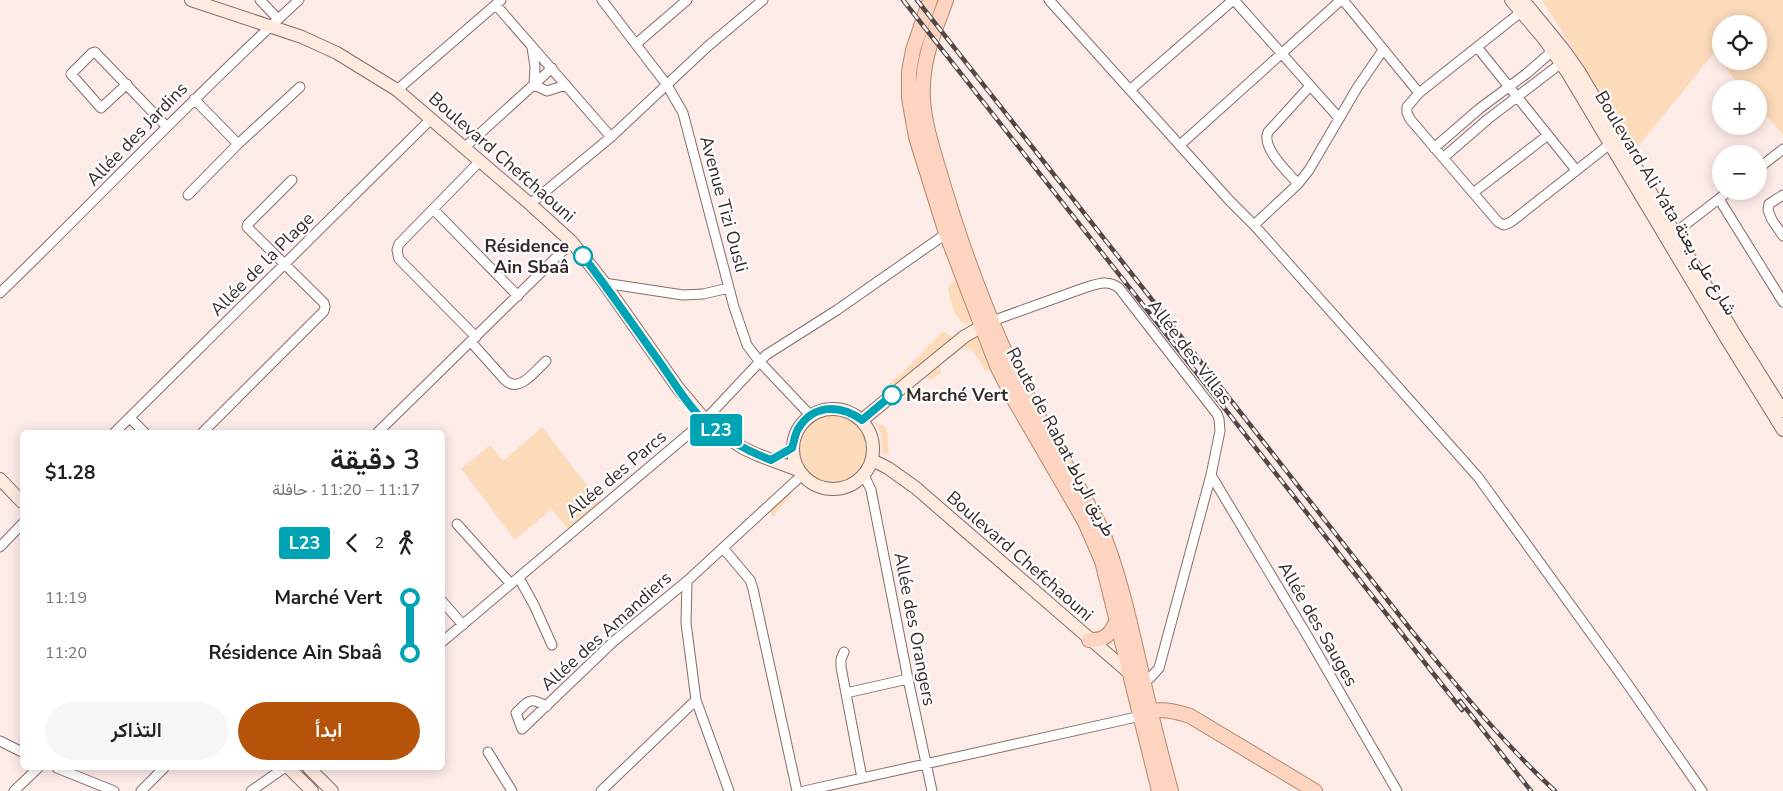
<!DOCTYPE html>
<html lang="ar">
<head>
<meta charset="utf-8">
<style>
	body { margin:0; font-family:"Nunito Sans",Vazirmatn,sans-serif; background:#f6f6f6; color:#202124; direction:rtl; height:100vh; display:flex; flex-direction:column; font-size:19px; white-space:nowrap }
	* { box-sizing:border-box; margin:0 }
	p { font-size:16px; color:#757577 }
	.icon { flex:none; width:28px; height:28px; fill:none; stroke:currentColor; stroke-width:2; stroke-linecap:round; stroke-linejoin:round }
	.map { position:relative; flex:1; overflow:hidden; direction:ltr }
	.side { position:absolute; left:20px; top:430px; width:425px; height:340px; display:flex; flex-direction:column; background:#fff; border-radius:8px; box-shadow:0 2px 12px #0003; direction:rtl }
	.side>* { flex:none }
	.badge { padding:0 10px; border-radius:4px; font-size:18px; line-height:32px }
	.controls { position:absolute; left:1712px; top:15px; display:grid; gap:10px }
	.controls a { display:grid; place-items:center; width:55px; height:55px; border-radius:50%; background:#fff; box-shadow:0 2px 12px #0003; font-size:25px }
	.map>.badge { position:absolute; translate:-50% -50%; box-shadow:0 0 0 2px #fff }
	.legs { display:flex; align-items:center; gap:8px; height:55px; padding:0 25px; font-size:16px }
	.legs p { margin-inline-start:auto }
	.head { display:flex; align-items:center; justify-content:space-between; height:85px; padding:0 25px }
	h1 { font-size:28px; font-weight:600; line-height:38px }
	.cta { display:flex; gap:10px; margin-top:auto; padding:10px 25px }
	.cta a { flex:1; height:58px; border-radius:30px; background:#b45309; color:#fff; font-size:20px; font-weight:600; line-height:58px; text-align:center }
	.cta a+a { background:#f6f6f6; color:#202124 }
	ul { padding:0 25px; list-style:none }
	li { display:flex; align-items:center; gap:18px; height:55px; font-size:19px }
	li i { display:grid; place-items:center; width:8px; height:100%; margin:0 6px; background:currentColor }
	li i::after { content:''; width:12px; height:12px; margin:-6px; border:4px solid; border-radius:50%; background:#fff }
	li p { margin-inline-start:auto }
	li:first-child i { background:linear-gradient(#0000 50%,currentColor 0) }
	li:last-child i { background:linear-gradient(currentColor 50%,#0000 0) }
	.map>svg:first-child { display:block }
	.green { fill:#fbdbba; fill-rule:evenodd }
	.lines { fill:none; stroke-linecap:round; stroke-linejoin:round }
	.street-casing { stroke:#876d69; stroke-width:11 }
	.secondary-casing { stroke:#876d69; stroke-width:14 }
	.primary-casing { stroke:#b68770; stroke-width:16 }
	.street { stroke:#fff; stroke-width:9 }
	.secondary { stroke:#feeadf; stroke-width:12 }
	.primary { stroke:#fdd4bf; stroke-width:14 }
	.rail-casing { stroke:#534746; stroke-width:4.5 }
	.rail { stroke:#fff; stroke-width:2.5; stroke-dasharray:8; stroke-linecap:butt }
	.line-1-casing { stroke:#fff; stroke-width:11 }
	.line-1 { stroke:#00a3b4; stroke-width:8 }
	.stop-1-dot { fill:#fff; stroke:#00a3b4; stroke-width:2.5 }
	.labels { text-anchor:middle; stroke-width:4.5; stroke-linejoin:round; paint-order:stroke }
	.street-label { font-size:18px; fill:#362b2a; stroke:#fff }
	.stop-label { font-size:18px; font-weight:bold; fill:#362b2a; stroke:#fff; text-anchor:end }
</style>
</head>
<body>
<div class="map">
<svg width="1783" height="791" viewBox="0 0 1783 791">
	<rect width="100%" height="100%" fill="#fdebe8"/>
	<!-- green -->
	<path class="green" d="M1542 0H1783V135L1759 107V89H1743L1713 54 1636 149ZM1721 24H1759V61H1721Z
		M957 280 972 321 966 325C953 318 951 301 948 288L953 281Z
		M943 331 956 339 887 397 880 392 902 373Z
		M978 332 993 369 991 371 985 370C979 361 975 350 965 347L940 365 941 373 930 380 928 378 927 373Z
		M799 448a35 35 0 1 1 70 0a35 35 0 1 1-70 0Z
		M875 423 885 426 887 431 889 455 882 454 881 434Z
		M542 427 603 506 570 531 552 509 515 540 461 469 490 445 503 461Z
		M787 491 791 496 776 512 774 517 767 509Z"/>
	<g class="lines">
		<!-- street casing -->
		<g class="street-casing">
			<path id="street" d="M260 0 278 19
				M602 0 667 85 683 113 734 307 747 345 759 361 810 415
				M1049 0 1229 200 1254 225 1478 477 1624 679 1702 791
				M1234 0 1339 118
				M1343 0 1419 93
				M496 5 611 137
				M1521 12 1419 93 1407 107V113L1410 119 1498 222 1504 225 1511 222 1610 144
				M636 44 687 0
				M532 47 535 67 534 85 547 91 566 85
				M1477 47 1576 170
				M127 84 101 108 71 74 92 53 95 52 167 127
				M397 90 501 0
				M1130 90 1233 0
				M194 99 238 144
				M1180 145 1341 0
				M464 148 552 68
				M1434 148 1479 109 1526 74 1556 48
				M1443 158 1488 119 1564 61
				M1759 168 1783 149
				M1298 184C1288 172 1261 148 1268 132L1310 86
				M1473 193 1548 135
				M188 195 238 144 300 87
				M1783 195 1769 204 1768 210 1772 220 1783 236
				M1719 199 1783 302
				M530 204 611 137 707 47 763 0
				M433 209 518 296
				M1254 225 1298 184 1309 170 1357 88 1383 50
				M1672 235 1729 191
				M604 283 683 295 703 294 729 288
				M0 293C100 196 196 94 299 0
				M992 321 1084 288C1097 284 1108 279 1119 288L1217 414 1219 419 1220 431 1211 475 1159 668 1150 678 1143 680
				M476 337 399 259 397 250 399 244 479 162
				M471 342 505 380C519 394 535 371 546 361
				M130 418 144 432
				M115 432 431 119
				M203 432 324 311 325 307 324 303 247 227 248 224 292 180
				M378 432 572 242
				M864 475 871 490 908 679 932 791
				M1211 475 1308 637 1397 791
				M457 524 511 584
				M0 547 22 524
				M723 548 750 580 753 589 797 791
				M519 578 534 605 552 645
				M687 581 686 623 696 700 729 791
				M442 601 463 625
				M442 642 704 421 766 355 837 310 950 231
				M844 652 841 659V667L862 778
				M846 693 908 679
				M547 706C528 697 530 700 516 713L522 729 613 642 687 581 802 475
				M0 741 22 752
				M488 752 512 791
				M57 768 114 791
				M14 791 38 768
				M141 791 164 768
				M251 791 284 768
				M601 791 696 700
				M804 791 1141 716"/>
		</g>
		<!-- secondary casing -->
		<g class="secondary-casing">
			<path id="secondary" d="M191 0 302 37 337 53 397 90 530 204 572 242 604 283 678 388 711 427 743 448 758 455 798 470
				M1511 0 1544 39 1567 72 1726 338 1783 430
				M1523 0 1564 50 1580 73 1734 333 1783 411
				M793 449a40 40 0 1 1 80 0a40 40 0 1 1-80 0Z
				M862 420 965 336 981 327
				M872 460 888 468 916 488 1134 677
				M0 479 22 502
				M289 768 312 791
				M309 768 332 791"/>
		</g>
		<!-- primary casing -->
		<g class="primary-casing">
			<path id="primary" d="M930 0 913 50 909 72V98L916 137 946 233 997 366 1015 401 1085 522 1102 561 1159 791
				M946 0C936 28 924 54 923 84 921 113 931 143 939 170 959 239 986 313 1017 378L1099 524C1120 573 1131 627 1143 679 1151 716 1161 754 1171 791
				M1089 640C1105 641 1111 634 1117 620
				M1143 714C1159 707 1175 711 1190 716L1315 791"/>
		</g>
		<!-- street -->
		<use href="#street" class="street"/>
		<!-- secondary -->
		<use href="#secondary" class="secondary"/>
		<!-- primary -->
		<use href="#primary" class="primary"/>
		<!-- rail casing -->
		<g class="rail-casing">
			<path id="rail" d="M903 0 1462 710
				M917 0 1411 630C1457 686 1502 742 1555 791
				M1460 701 1531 791"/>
		</g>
		<!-- rail -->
		<use href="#rail" class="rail"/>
	</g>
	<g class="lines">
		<!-- line-1 casing -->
		<g class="line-1-casing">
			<path id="line-1" d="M583 256C610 291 635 328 661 364 676 385 691 411 711 427 729 441 750 452 771 460L792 448C794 442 795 434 798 429 813 404 840 404 862 420L892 395"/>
		</g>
		<!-- line-1 -->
		<use href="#line-1" class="line-1"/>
	</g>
	<!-- markers -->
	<g class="stop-1-dot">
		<circle cx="583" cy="256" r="9"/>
		<circle cx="892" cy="395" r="9"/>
	</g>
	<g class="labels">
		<!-- street labels -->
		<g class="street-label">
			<text transform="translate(137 134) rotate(-46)" y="6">Allée des Jardins</text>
			<text transform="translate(502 157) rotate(41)" y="6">Boulevard Chefchaouni</text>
			<text transform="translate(1666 203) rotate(59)" y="6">Boulevard Ali Yata شارع علي يعتة</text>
			<text transform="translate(724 204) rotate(75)" y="6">Avenue Tizi Ousli</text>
			<text transform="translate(262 264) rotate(-45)" y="6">Allée de la Plage</text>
			<text transform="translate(1190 352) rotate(53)" y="6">Allée des Villas</text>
			<text transform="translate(1061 442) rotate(62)" y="6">Route de Rabat طريق الرباط</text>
			<text transform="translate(616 474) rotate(-40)" y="6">Allée des Parcs</text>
			<text transform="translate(1020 556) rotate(41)" y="6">Boulevard Chefchaouni</text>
			<text transform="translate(1318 624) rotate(60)" y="6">Allée des Sauges</text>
			<text transform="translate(915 629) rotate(79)" y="6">Allée des Orangers</text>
			<text transform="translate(606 631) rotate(-42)" y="6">Allée des Amandiers</text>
		</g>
		<!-- stop labels -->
		<g class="stop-label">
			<text x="569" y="252">Résidence<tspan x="569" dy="21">Ain Sbaâ</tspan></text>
			<text x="906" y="401" text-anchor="start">Marché Vert</text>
		</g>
	</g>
</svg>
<div class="controls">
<a><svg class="icon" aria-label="locate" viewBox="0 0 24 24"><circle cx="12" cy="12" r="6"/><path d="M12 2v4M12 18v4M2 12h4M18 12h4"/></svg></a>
<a>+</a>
<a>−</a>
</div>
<b class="badge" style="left:716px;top:430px;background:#00a3b4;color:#fff">L23</b>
<section class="side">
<div class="head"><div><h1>3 دقيقة</h1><p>11:17 – 11:20 · حافلة</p></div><b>$1.28</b></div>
<div class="legs"><svg class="icon" aria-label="walk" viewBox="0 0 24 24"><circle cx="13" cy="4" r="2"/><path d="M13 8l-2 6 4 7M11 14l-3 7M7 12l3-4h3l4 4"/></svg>2<svg class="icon" aria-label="back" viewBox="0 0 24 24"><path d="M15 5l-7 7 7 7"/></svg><b class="badge" style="background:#00a3b4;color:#fff">L23</b></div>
<ul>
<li><i style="color:#00a3b4"></i><b>Marché Vert</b><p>11:19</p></li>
<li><i style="color:#00a3b4"></i><b>Résidence Ain Sbaâ</b><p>11:20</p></li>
</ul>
<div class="cta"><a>ابدأ</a><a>التذاكر</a></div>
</section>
</div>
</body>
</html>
